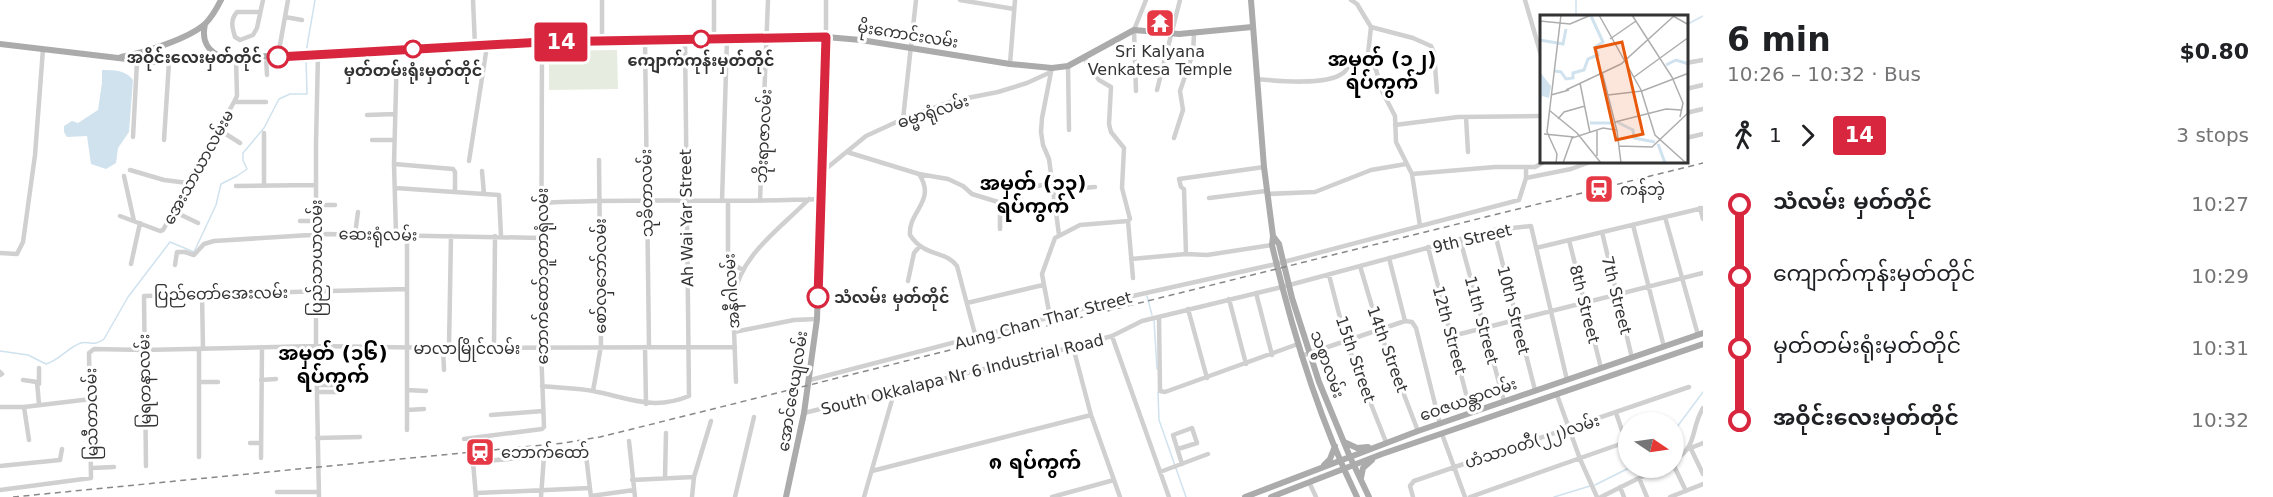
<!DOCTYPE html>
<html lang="en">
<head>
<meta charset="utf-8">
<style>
	body { margin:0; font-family:"DejaVu Sans","Noto Sans Myanmar",sans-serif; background:#f6f6f6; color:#202124; height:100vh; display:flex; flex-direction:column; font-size:22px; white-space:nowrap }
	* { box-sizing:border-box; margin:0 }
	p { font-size:20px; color:#757577 }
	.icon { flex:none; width:33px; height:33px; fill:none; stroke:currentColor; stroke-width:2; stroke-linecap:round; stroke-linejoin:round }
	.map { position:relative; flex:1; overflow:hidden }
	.sheet { display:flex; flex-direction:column; background:#fff; width:570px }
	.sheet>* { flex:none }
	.badge { padding:0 12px; border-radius:4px; font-size:21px; line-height:39px }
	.needle { width:39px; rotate:103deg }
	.buttons { position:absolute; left:1618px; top:412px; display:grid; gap:12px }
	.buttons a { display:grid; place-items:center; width:66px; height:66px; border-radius:50%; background:#fff; box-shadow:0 2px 4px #0004; font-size:30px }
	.map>.badge { position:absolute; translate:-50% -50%; box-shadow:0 0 0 3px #fff }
	.legs { display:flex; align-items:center; gap:9px; height:66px; padding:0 24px; font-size:20px }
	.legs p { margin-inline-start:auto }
	.summary { display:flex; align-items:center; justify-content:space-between; height:102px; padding:0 24px }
	h1 { font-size:33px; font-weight:700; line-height:45px }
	ul { padding:0 24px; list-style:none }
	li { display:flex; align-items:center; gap:21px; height:72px; font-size:22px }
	li i { display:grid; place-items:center; width:9px; height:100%; margin:0 8px; background:currentColor }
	li i::after { content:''; width:15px; height:15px; margin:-8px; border:4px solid; border-radius:50%; background:#fff }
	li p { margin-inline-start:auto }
	li:first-child i { background:linear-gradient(#0000 50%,currentColor 0) }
	li:last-child i { background:linear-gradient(currentColor 50%,#0000 0) }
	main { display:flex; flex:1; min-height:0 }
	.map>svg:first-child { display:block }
	.green { fill:#e6ecdf }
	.water { fill:#cfe2ee }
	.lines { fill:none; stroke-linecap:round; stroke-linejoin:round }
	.stream { stroke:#cfe2ee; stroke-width:1.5 }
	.minor { stroke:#d0d0d0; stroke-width:4.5 }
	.major { stroke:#ababab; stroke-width:6 }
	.rail { stroke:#888; stroke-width:1.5; stroke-dasharray:6 4.5; stroke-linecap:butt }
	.line-1-casing { stroke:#fff; stroke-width:14 }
	.line-1 { stroke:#d7263d; stroke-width:9 }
	.stop-1-dot { fill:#fff; stroke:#d7263d; stroke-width:3 }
	.labels { text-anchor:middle; stroke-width:6; stroke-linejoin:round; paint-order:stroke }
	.street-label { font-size:16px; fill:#333; stroke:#fff }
	.poi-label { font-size:16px; fill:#333; stroke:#fff; text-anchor:start }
	.stop-label { font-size:16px; font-weight:bold; fill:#333; stroke:#fff }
	.quarter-label { font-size:20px; font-weight:bold; fill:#000; stroke:#fff }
	.inset-river { fill:none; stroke:#cfe2ee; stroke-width:3 }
	.inset-road { fill:none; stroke:#adadad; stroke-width:1.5 }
	.view { fill:#e8590c; fill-opacity:0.15; stroke:#e8590c; stroke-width:3 }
	.inset-edge { fill:none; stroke:#333; stroke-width:3 }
</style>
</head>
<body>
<main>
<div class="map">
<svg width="1703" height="497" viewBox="0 0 1703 497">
	<rect width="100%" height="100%" fill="#fff"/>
	<!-- green -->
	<path class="green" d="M617 50 618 89 549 90V51Z"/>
	<!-- water -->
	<path class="water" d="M102 70C114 70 126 70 133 80L129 132 118 148 116 163 106 169 91 164 87 136 67 137 64 132V126L72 121 78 123 98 110 102 83Z"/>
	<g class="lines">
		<!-- stream -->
		<path class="stream" d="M1576 16V0
			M1686 25 1703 16
			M306 52 315 0
			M1147 296 1152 315
			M1154 320 1157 369
			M0 351 28 355 46 364C60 360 68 347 81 343 90 341 94 347 104 339L128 297 170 242 194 252 216 205 221 184 237 176 247 169 243 160V153L264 128 279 99 290 94H307L306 57
			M1158 392 1159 420 1186 497
			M1674 431 1703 392
			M1595 485 1629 468
			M1554 497 1590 486"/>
		<!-- minor -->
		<path class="minor" d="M473 0 475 46
			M602 0V40
			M960 0 1014 9
			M1351 0 1357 4 1371 27 1368 54 1376 70 1383 93 1395 116 1396 142 1412 174 1420 226
			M1525 0 1541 55
			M260 12H237C230 20 232 27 235 37L240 40 253 35 257 28 263 0
			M285 17 302 20
			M1371 27 1413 38 1431 46 1434 53 1437 92
			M826 37V0
			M714 39V0
			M645 40 649 347
			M318 54 316 144V346L319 497
			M278 56 288 0
			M266 57 267 75
			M1686 63 1703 60
			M1010 64 1015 0
			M1068 66 1069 130
			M1051 72 1042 118 1041 132 1043 145 1049 159 1059 235
			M1257 79C1277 81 1327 86 1343 73 1347 71 1348 65 1351 61L1368 54
			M1686 89 1703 85
			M1157 90 1180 0
			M1136 91 1134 30 1146 0
			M234 102H266
			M1686 113 1703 109
			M367 115 395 114
			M1466 117 1468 152
			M903 119 916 0
			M1395 125 1458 117 1541 116
			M218 129 240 143
			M264 133V186
			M133 137 137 62
			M1174 138 1183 110 1180 91 1193 53 1194 34
			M1686 138 1703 134
			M164 140 169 62
			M372 140H394
			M847 152 919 174 948 179 963 186 972 194 998 202 1000 206V229
			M469 161 487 46
			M394 164 453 169 455 172V192
			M130 170 164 180 188 183
			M482 171 484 194
			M822 172 866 136 903 119 952 101 998 92 1027 83 1051 72 1052 68
			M919 174C937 201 908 211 910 235 925 258 946 250 957 266L976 338
			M1412 174 1495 167H1535L1544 162
			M124 176 134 221
			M1526 178 1571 169 1590 162
			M1022 180 1028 188 1052 183
			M236 186 316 185
			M395 188 499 195 501 236
			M1053 192 1068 189 1095 187
			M1267 194 1315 192 1371 170 1406 164
			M1209 198 1266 191
			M722 201 727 39
			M728 201V268L733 304 736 382
			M760 201 768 0
			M543 203C635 198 728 203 821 199
			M316 205H335
			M1700 208 1703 219
			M173 211 198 223
			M120 216 160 231 163 230 234 102 237 96 236 59
			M1665 217 1698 335
			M300 221H316
			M1128 221 1133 278
			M1633 225 1664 347
			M1494 230 1535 390
			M1602 232 1632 358
			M355 234 358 212
			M396 234 394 164 397 50
			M1460 239 1504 401
			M1569 240 1601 368
			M1428 247 1471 413
			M1536 248 1703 208
			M0 253 17 254 23 242 35 155 43 49
			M1186 254 1184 189 1181 187 1179 179 1264 167
			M1389 258 1405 321
			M1131 259 1186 254 1207 255 1272 245
			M131 264 140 223
			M175 265 177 252H185L194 255 204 244 214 241 326 234 542 238
			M1360 266 1379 330 1418 431
			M728 268 736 266 743 270
			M1329 275 1346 341 1386 442
			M908 281 914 253 919 247
			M1256 293 1272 355
			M202 294 203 349
			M734 297C740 255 781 228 809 199
			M1229 299 1246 364
			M967 303 1043 285
			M1188 309 1207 378
			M1050 317 1042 274 1055 238 1080 225 1128 221 1130 219 1122 188 1124 148 1111 132 1109 124 1111 87 1099 80 1084 58
			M1159 317 1160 391 1165 392 1298 344
			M1405 321 1412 322 1416 328 1440 424
			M734 332 794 320 817 319
			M1112 336 1169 497
			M1452 336 1703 273
			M449 347 451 236
			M494 347 495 236
			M645 347 646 404
			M1073 347 1091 415 1120 497
			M443 348 444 370
			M199 349V457
			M1301 356 1405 321
			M0 372 2 374 0 375
			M23 380 37 382 39 404
			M261 380 276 379
			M810 380 1128 297 1276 264 1519 200 1526 178V167
			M199 382H218
			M39 384V368
			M317 385H334
			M542 386C559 388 577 388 593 391 629 398 653 411 689 396L685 39
			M407 390 426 391
			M593 391 601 346 599 160
			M317 392H340
			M1557 395 1580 459 1597 497
			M0 407H24L91 399
			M24 407 29 440
			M407 410 424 409
			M804 413 1073 347 1112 336 1142 321 1282 287 1494 230 1531 226 1567 380
			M491 415 543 411
			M407 430V234
			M1442 434 1465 497
			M317 438 360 437
			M464 439 542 429 544 427 541 348 542 42
			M629 441 635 497
			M250 443H261
			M585 447 591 497
			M1178 449 1197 443 1192 428 1173 435 1182 464
			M1688 449 1703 443
			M1691 449 1703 474
			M261 458 262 347
			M1674 460C1698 447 1690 430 1703 408
			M0 466 60 460 62 449
			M146 466 144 296 407 289
			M1674 466 1686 491
			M92 468 114 467
			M872 471 1091 415
			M1160 472 1208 454
			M665 477 666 433
			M1639 478 1647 497
			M632 480 694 477
			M1309 482 1316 497
			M1620 487 1624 497
			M0 490 91 478 89 353 94 349 144 350 316 346 443 348 735 347
			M277 492H319
			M477 493 590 488
			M591 496 634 490
			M476 497 473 462 544 456 541 497
			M692 497 694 477 711 421
			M735 497 754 417
			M864 497 894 393
			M1052 497 1114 480
			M1413 497 1410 486 1414 481 1689 387
			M1470 497 1626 442 1616 413
			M1601 497 1659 468
			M1670 497 1703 484"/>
		<!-- major -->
		<path class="major" d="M1251 0 1264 167 1273 236 1272 245C1292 331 1318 417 1357 497
			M205 24C201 42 208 52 224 58
			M0 44 152 62 542 42 826 37 861 40 1010 64 1052 68 1068 66 1134 30 1179 34 1252 27
			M121 57C143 53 188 39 205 24 212 17 217 8 221 0
			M1273 236 1279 244 1292 298 1319 382 1350 457 1369 497
			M1344 442 1357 448 1368 447
			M1324 465 1330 459 1335 446
			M1361 478 1363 468 1372 460
			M786 497 804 413 817 319 826 37
			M1245 497 1418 431 1703 333
			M1271 497 1382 454 1703 344"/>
		<!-- rail -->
		<path class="rail" d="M13 497 564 443 600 437 1703 163"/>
	</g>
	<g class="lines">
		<!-- line-1 casing -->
		<g class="line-1-casing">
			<path id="line-1" d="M278 57 542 42 826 37 818 297"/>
		</g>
		<!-- line-1 -->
		<use href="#line-1" class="line-1"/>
	</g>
	<!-- icons -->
	<defs>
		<g id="temple-square" transform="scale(1.5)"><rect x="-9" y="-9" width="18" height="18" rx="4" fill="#e63946" stroke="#fff"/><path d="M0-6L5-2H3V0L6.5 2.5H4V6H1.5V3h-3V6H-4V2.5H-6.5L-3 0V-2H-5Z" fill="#fff"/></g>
		<g id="station-square" transform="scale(1.5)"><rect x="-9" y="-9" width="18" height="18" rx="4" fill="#e63946" stroke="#fff"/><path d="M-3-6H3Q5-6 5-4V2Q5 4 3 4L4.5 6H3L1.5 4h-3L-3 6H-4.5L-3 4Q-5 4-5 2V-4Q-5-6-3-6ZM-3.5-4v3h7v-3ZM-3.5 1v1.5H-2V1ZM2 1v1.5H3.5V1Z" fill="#fff"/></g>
	</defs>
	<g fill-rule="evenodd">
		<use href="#temple-square" x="1160" y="23"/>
		<use href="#station-square" x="1599" y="189"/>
		<use href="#station-square" x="480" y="452"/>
	</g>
	<!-- markers -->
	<g class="stop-1-dot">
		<circle cx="701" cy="39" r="8"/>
		<circle cx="413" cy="49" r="8"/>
		<circle cx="278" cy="57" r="10"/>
		<circle cx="818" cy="297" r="10"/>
	</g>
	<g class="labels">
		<!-- street labels -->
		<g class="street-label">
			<text transform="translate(908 34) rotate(9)" y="6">မိုးကောင်းလမ်း</text>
			<text transform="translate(933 111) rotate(-18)" y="6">ဓမ္မာရုံလမ်း</text>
			<text transform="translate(763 136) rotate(-87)" y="6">ဘိုးရာဇာလမ်း</text>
			<text transform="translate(198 167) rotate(-61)" y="6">အေးသာယာလမ်းမ</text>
			<text transform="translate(646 193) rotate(-91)" y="6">သုခိတာလမ်း</text>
			<text transform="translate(686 218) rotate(-91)" y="6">Ah Wai Yar Street</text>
			<text transform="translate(378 234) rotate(1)" y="6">ဆေးရုံလမ်း</text>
			<text transform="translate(1472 238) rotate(-13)" y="6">9th Street</text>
			<text transform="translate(316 258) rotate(-90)" y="6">ပြည်သာယာလမ်း</text>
			<text transform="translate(542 276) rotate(-90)" y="6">ဘောက်ထော်ဘူတာရုံလမ်း</text>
			<text transform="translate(600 276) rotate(-90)" y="6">စော်လှဘော်လမ်း</text>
			<text transform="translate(731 291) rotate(-94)" y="6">အနီဂါလမ်း</text>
			<text transform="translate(221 293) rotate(-1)" y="6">ပြည်တော်အေးလမ်း</text>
			<text transform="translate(1617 295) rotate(76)" y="6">7th Street</text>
			<text transform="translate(1585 304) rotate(76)" y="6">8th Street</text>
			<text transform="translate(1514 310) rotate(76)" y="6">10th Street</text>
			<text transform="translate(1043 320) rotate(-15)" y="6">Aung Chan Thar Street</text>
			<text transform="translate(1482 320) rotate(75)" y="6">11th Street</text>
			<text transform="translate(1450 330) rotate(75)" y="6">12th Street</text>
			<text x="467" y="354">မာလာမြိုင်လမ်း</text>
			<text transform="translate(1388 349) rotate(70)" y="6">14th Street</text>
			<text transform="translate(1356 359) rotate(71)" y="6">15th Street</text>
			<text transform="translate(1328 364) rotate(70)" y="6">သစ္စာလမ်း</text>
			<text transform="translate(962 374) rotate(-14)" y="6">South Okkalapa Nr 6 Industrial Road</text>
			<text transform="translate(144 381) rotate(-91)" y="6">မြရတနာလမ်း</text>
			<text transform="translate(792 391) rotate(-81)" y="6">အောင်ဇေယျလမ်း</text>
			<text transform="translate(1468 399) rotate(-19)" y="6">ဝေဇယန္တာလမ်း</text>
			<text transform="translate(91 414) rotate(-91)" y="6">မြသီတာလမ်း</text>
			<text transform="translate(1532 441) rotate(-18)" y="6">ဟံသာဝတီ(၂၂)လမ်း</text>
		</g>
		<!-- poi labels -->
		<g class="poi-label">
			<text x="1160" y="57" text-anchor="middle">Sri Kalyana<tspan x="1160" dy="18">Venkatesa Temple</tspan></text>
			<text x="1620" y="195">ကန်ဘဲ့</text>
			<text x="501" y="458">ဘောက်ထော်</text>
		</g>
		<!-- stop labels -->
		<g class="stop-label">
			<text x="262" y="63" text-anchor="end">အဝိုင်းလေးမှတ်တိုင်</text>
			<text x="701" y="66">ကျောက်ကုန်းမှတ်တိုင်</text>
			<text x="413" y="76">မှတ်တမ်းရုံးမှတ်တိုင်</text>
			<text x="834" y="303" text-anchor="start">သံလမ်း မှတ်တိုင်</text>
		</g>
		<!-- quarter labels -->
		<g class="quarter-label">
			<text x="1382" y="66">အမှတ် (၁၂)<tspan x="1382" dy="23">ရပ်ကွက်</tspan></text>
			<text x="1033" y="190">အမှတ် (၁၃)<tspan x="1033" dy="23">ရပ်ကွက်</tspan></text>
			<text x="333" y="360">အမှတ် (၁၆)<tspan x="333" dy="23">ရပ်ကွက်</tspan></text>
			<text x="1035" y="469">၈ ရပ်ကွက်</text>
		</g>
	</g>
	<!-- overview -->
	<g transform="translate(1540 15)">
		<rect width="148" height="148" fill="#fff"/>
		<path d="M0 57 11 71 9 83 2 81 1 88Z" fill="#cfe2ee"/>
		<path class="inset-river" d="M0 25 23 29 26 14M126 50 136 45 149 49M15 56 21 57 26 64 33 63V58L44 55 48 44 58 40 55 32 63 27 51 1M77 107 93 115 94 123 115 127M50 108H72M118 129 125 148"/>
		<path class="inset-road" d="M59 0 101 75 115 120 146 148M92 0 132 62 143 88 140 102M133 1 149 10M0 6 30 9 51 0M70 24 96 6M62 57 77 116 81 148M94 62 149 22M40 68 50 118M26 75 81 49 135 0M11 80 29 75M68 80 102 76 149 58M9 95 37 118 61 148M18 104 24 97 45 91M75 107 126 94 141 95M57 116V141M4 119 34 122M79 131 112 132 149 97M16 148 17 139 7 117 21 0M23 148 32 123 63 113 76 115"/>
		<path class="view" d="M82 27 103 119 76 125 55 33Z"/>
		<rect width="148" height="148" class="inset-edge"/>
	</g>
</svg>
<div class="buttons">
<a><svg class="needle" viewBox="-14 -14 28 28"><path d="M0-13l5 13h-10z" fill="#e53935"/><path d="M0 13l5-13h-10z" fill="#757577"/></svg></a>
</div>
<b class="badge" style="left:561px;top:42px;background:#d7263d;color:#fff">14</b>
</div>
<section class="sheet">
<div class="summary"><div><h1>6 min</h1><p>10:26 – 10:32 · Bus</p></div><b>$0.80</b></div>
<div class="legs"><svg class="icon" aria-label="walk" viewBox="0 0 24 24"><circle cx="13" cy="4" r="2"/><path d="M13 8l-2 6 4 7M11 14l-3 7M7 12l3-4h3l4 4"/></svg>1<svg class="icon" aria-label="forward" viewBox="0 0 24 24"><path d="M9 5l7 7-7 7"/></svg><b class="badge" style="background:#d7263d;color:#fff">14</b><p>3 stops</p></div>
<ul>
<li><i style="color:#d7263d"></i><b>သံလမ်း မှတ်တိုင်</b><p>10:27</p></li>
<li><i style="color:#d7263d"></i><span>ကျောက်ကုန်းမှတ်တိုင်</span><p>10:29</p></li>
<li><i style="color:#d7263d"></i><span>မှတ်တမ်းရုံးမှတ်တိုင်</span><p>10:31</p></li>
<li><i style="color:#d7263d"></i><b>အဝိုင်းလေးမှတ်တိုင်</b><p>10:32</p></li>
</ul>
</section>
</main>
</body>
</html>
